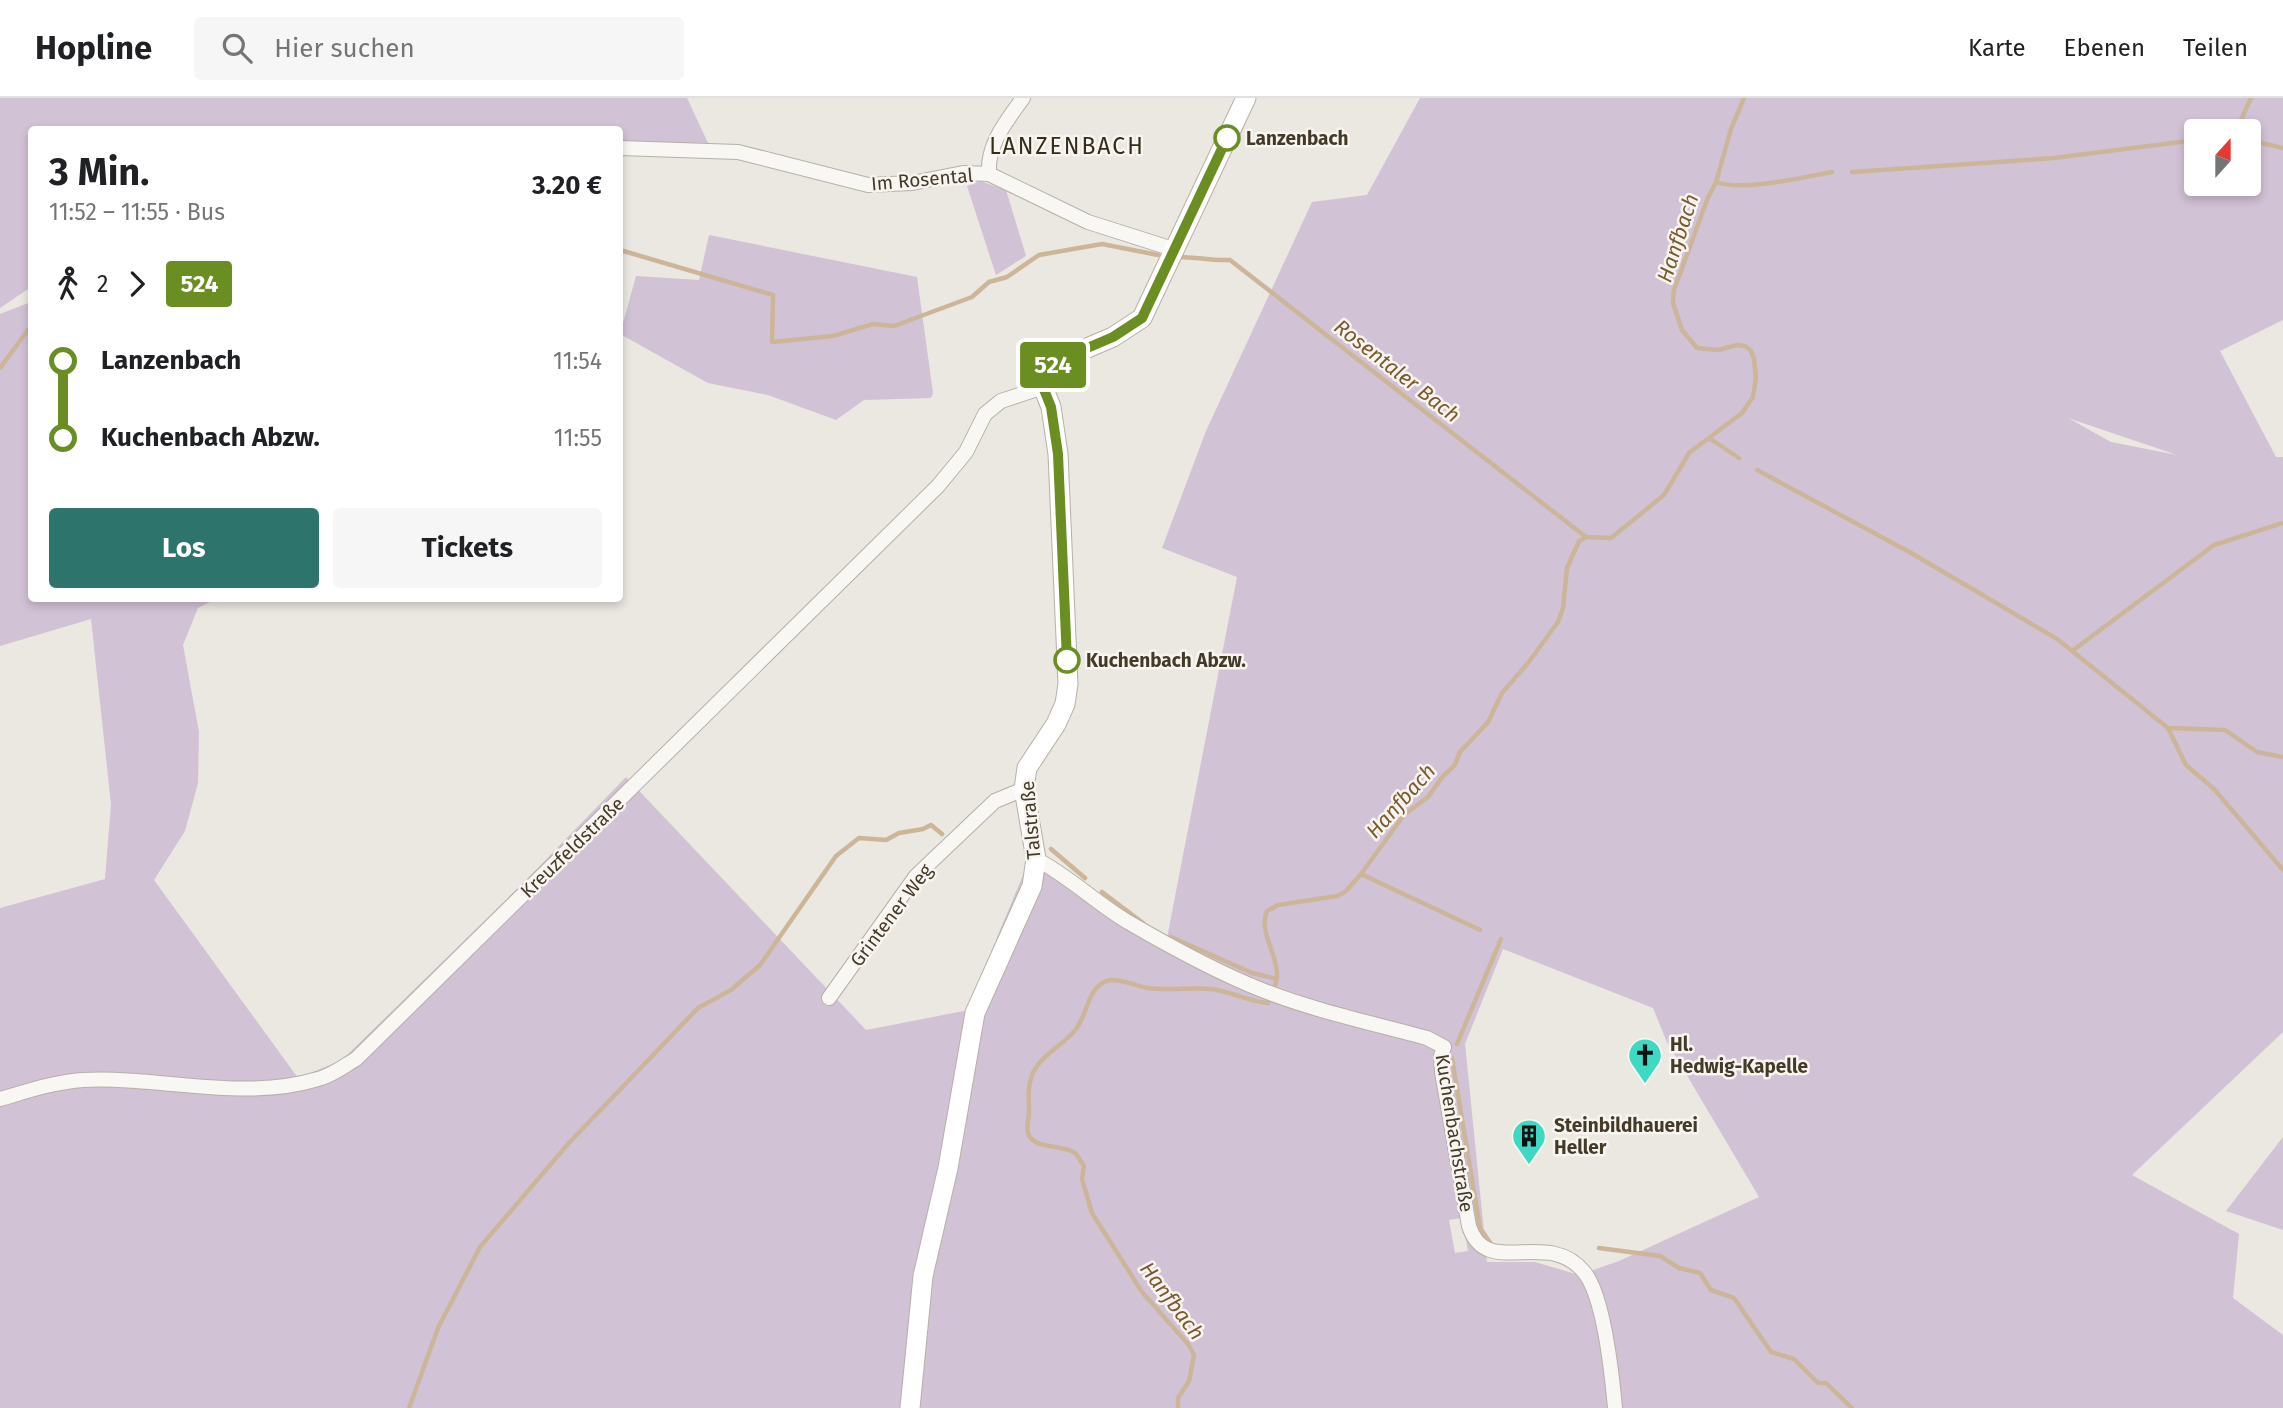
<!DOCTYPE html>
<html lang="de">
<head>
<meta charset="utf-8">
<style>
	body { margin:0; font-family:"Fira Sans",sans-serif; background:#f6f6f6; color:#202124; height:100vh; display:flex; flex-direction:column; font-size:26px; white-space:nowrap }
	* { box-sizing:border-box; margin:0 }
	p { font-size:23px; color:#757577 }
	.icon { flex:none; width:38px; height:38px; fill:none; stroke:currentColor; stroke-width:2; stroke-linecap:round; stroke-linejoin:round }
	.map { position:relative; flex:1; overflow:hidden }
	.panel { position:absolute; left:28px; top:28px; width:595px; height:476px; display:flex; flex-direction:column; background:#fff; border-radius:7px; box-shadow:0 4px 10px #0003 }
	.panel>* { flex:none }
	.badge { padding:0 14px; border-radius:5px; font-size:24px; line-height:46px }
	.needle { width:46px; rotate:21deg }
	.tools { position:absolute; left:2184px; top:21px; display:grid; gap:14px }
	.tools a { display:grid; place-items:center; width:77px; height:77px; border-radius:7px; background:#fff; box-shadow:0 4px 10px #0003; font-size:35px }
	.map>.badge { position:absolute; translate:-50% -50%; box-shadow:0 0 0 4px #fff }
	.legs { display:flex; align-items:center; gap:10px; height:77px; padding:0 21px; font-size:23px }
	.legs p { margin-inline-start:auto }
	.overview { display:flex; align-items:center; justify-content:space-between; height:119px; padding:0 21px }
	h1 { font-size:38px; font-weight:700; line-height:52px }
	.primary-button { display:flex; gap:14px; margin-top:auto; padding:14px 21px }
	.primary-button a { flex:1; height:80px; border-radius:7px; background:#2d746c; color:#fff; font-size:28px; font-weight:700; line-height:80px; text-align:center }
	.primary-button a+a { background:#f6f6f6; color:#202124 }
	ul { padding:0 21px; list-style:none }
	li { display:flex; align-items:center; gap:24px; height:77px; font-size:26px }
	li i { display:grid; place-items:center; width:10px; height:100%; margin:0 9px; background:currentColor }
	li i::after { content:''; width:18px; height:18px; margin:-9px; border:5px solid; border-radius:50%; background:#fff }
	li p { margin-inline-start:auto }
	li:first-child i { background:linear-gradient(#0000 50%,currentColor 0) }
	li:last-child i { background:linear-gradient(currentColor 50%,#0000 0) }
	header { display:flex; align-items:center; gap:42px; box-sizing:border-box; height:98px; padding:0 35px; background:#fff; border-bottom:2px solid #e0e0e0 }
	header strong { font-size:33px }
	nav { display:flex; gap:38px; margin-inline-start:auto; font-size:24px }
	.search { width:490px; height:63px; background:#f6f6f6; display:flex; align-items:center; gap:18px; box-sizing:border-box; padding:0 24px; border-radius:7px; color:#757577; font-size:26px }
	.map>svg:first-child { display:block }
	.green { fill:#d1c2d5; fill-rule:evenodd }
	.lines { fill:none; stroke-linecap:round; stroke-linejoin:round }
	.stream { stroke:#cdb59a; stroke-width:4.5 }
	.street-casing { stroke:#b6b0a6; stroke-width:16 }
	.secondary-casing { stroke:#b6b0a6; stroke-width:21 }
	.street { stroke:#f9f7f4; stroke-width:14 }
	.secondary { stroke:#fff; stroke-width:19 }
	.line-1-casing { stroke:#fff; stroke-width:16 }
	.line-1 { stroke:#6b8e23; stroke-width:10 }
	.stop-1-dot { fill:#fff; stroke:#6b8e23; stroke-width:3.5 }
	.labels { text-anchor:middle; stroke-width:5; stroke-linejoin:round; paint-order:stroke }
	.stop-label { font-size:19px; font-weight:bold; fill:#443a28; stroke:#f8f5f1; text-anchor:start }
	.street-label { font-size:19px; fill:#443a28; stroke:#f8f5f1 }
	.poi-label { font-size:19px; font-weight:bold; fill:#443a28; stroke:#f8f5f1; text-anchor:start }
	.water-label { font-size:21px; font-style:italic; fill:#7b5a2f; stroke:#f8f5f1 }
	.quarter-label { font-size:23px; letter-spacing:2px; fill:#352c1a; stroke:#f8f5f1 }
</style>
</head>
<body>
<header>
<strong>Hopline</strong>
<div class="search"><svg class="icon" aria-label="search" viewBox="0 0 24 24"><circle cx="10" cy="10" r="6"/><path d="M15 15l6 6"/></svg>Hier suchen</div>
<nav><a>Karte</a><a>Ebenen</a><a>Teilen</a></nav>
</header>
<div class="map">
<svg width="2283" height="1310" viewBox="0 0 2283 1310">
	<rect width="100%" height="100%" fill="#ebe7e1"/>
	<!-- green -->
	<path class="green" d="M0 0H687L708 45 620 44V32H32L31 189 0 210Z
		M1420 0H2283V222L2220 253 2276 359H2283V934L2132 1077 2239 1136 2233 1200 2283 1237V1310H0V810L105 781 111 706 91 521 0 548V216L31 204 32 500 216 501 198 510 183 547 199 634 198 685 185 733 154 782 298 980 342 962 527 781 626 679 866 932 969 912 998 837 1028 765 1167 840 1237 479 1162 450 1206 333 1312 104 1367 97ZM2196 33H2249V86H2196ZM2068 320 2177 357 2111 344ZM1503 851 1653 910 1666 942 1759 1099 1619 1163 1579 1177 1535 1164H1487L1465 946ZM1462 1120 1468 1153 1455 1155 1449 1122Z
		M980 83 1006 92 1026 158 996 177 967 88Z
		M709 137 917 179 933 295 931 300 864 302 836 322 768 297 708 285 620 236 636 178 699 182Z
		M2283 1039V1132L2226 1113Z"/>
	<g class="lines">
		<!-- stream -->
		<path class="stream" d="M2236 33 2251 0
			M2249 42 2283 50
			M1852 74 2054 60 2196 42
			M1716 84C1743 94 1803 79 1832 74
			M620 152 773 197 772 244 833 238 873 226 894 228 972 199 989 184 1007 179 1039 157 1102 146 1158 157
			M1179 159C1197 159 1212 163 1230 162L1586 439
			M0 270 28 232 32 231
			M1709 340 1739 360
			M1757 372 1913 456 2057 541 2168 630 2225 632 2257 654 2283 659
			M2072 553 2214 447 2283 425
			M2168 630 2186 667 2214 691 2283 772
			M1051 751 1085 780
			M1361 776 1480 832
			M1102 794 1143 825
			M1171 839 1252 875 1277 881
			M1457 946 1501 841
			M1452 960 1480 1130 1491 1146
			M1599 1150 1660 1158 1679 1170 1700 1175 1711 1192 1734 1200 1771 1254 1794 1261 1818 1285H1826L1852 1310
			M409 1310 438 1230 480 1149 568 1046 698 910 731 892 760 867 836 758 859 740 886 742 899 735 923 731 931 727 942 736
			M1178 1310V1300L1189 1283 1194 1257 1188 1246 1142 1194 1092 1115 1082 1081 1084 1068C1081 1064 1078 1058 1075 1055 1062 1046 1033 1052 1028 1035 1026 1029 1029 1020 1029 1014 1029 1000 1027 991 1032 977 1040 957 1063 948 1076 931 1088 916 1088 885 1111 882 1122 881 1136 888 1147 890 1169 893 1190 889 1211 891 1231 893 1248 904 1268 905 1271 896 1277 887 1277 878 1278 856 1258 834 1267 813L1278 807 1337 798 1345 794 1361 776 1404 717 1428 699 1443 678 1454 668 1460 654 1488 624 1502 595 1528 565 1558 524 1563 510 1567 470 1579 443 1586 439 1611 440 1664 397 1689 355 1742 315 1753 299 1756 280 1754 261 1751 253 1745 248 1737 247 1718 252 1697 250 1682 232 1673 205 1674 192 1707 102 1716 84 1731 31 1744 0"/>
		<!-- street casing -->
		<g class="street-casing">
			<path id="street" d="M620 50 738 54 868 87 912 85 963 75 989 76 1088 124 1173 151
				M989 76C987 46 1006 24 1023 0
				M1036 761C1070 779 1096 805 1128 824 1171 849 1216 874 1262 892 1315 913 1372 925 1427 940L1444 949 1441 958 1442 974 1469 1128C1486 1182 1547 1129 1584 1174 1604 1198 1612 1277 1615 1310
				M829 900 916 778 995 703 1024 691
				M0 1001C28 993 54 984 83 982 161 978 242 1004 318 981 331 978 344 968 356 961L938 388 966 354 985 316 1001 303 1043 289"/>
		</g>
		<!-- secondary casing -->
		<g class="secondary-casing">
			<path id="secondary" d="M910 1310 923 1178 948 1070 975 915 1032 788 1036 761 1024 691 1027 670 1056 626 1065 606 1068 586 1058 356 1051 309 1043 289 1044 280 1048 273 1059 262 1113 239 1142 220 1246 0"/>
		</g>
		<!-- street -->
		<use href="#street" class="street"/>
		<!-- secondary -->
		<use href="#secondary" class="secondary"/>
	</g>
	<g class="lines">
		<!-- line-1 casing -->
		<g class="line-1-casing">
			<path id="line-1" d="M1067 562 1058 356 1051 309 1043 289 1044 280 1059 262 1113 239 1142 220 1227 40"/>
		</g>
		<!-- line-1 -->
		<use href="#line-1" class="line-1"/>
	</g>
	<!-- icons -->
	<defs>
		<g id="church-pin" transform="scale(1.75)"><path d="M0 17L-7.5 6A9.5 9.5 0 1 1 7.5 6Z" fill="#3dd9c3" stroke="#f8f5f1"/><path d="M-1.2-6h2.4v3.5h3.3v2.4h-3.3V6h-2.4V-.1h-3.3v-2.4h3.3Z" fill="#111"/></g>
		<g id="building-pin" transform="scale(1.75)"><path d="M0 17L-7.5 6A9.5 9.5 0 1 1 7.5 6Z" fill="#3dd9c3" stroke="#f8f5f1"/><path d="M-4-6H4V6H1V3H-1V6H-4ZM-2.5-4.3h1.7v1.8h-1.7ZM.8-4.3h1.7v1.8H.8ZM-2.5-1h1.7V.8h-1.7ZM.8-1h1.7V.8H.8Z" fill="#111"/></g>
	</defs>
	<g fill-rule="evenodd">
		<use href="#church-pin" x="1645" y="957"/>
		<use href="#building-pin" x="1529" y="1038"/>
	</g>
	<!-- markers -->
	<g class="stop-1-dot">
		<circle cx="1227" cy="40" r="12"/>
		<circle cx="1067" cy="562" r="12"/>
	</g>
	<g class="labels">
		<!-- stop labels -->
		<g class="stop-label">
			<text x="1246" y="47">Lanzenbach</text>
			<text x="1086" y="569">Kuchenbach Abzw.</text>
		</g>
		<!-- street labels -->
		<g class="street-label">
			<text transform="translate(922 81) rotate(-5)" y="7">Im Rosental</text>
			<text transform="translate(1030 722) rotate(-95)" y="7">Talstraße</text>
			<text transform="translate(572 749) rotate(-44)" y="7">Kreuzfeldstraße</text>
			<text transform="translate(891 817) rotate(-53)" y="7">Grintener Weg</text>
			<text transform="translate(1455 1035) rotate(81)" y="7">Kuchenbachstraße</text>
		</g>
		<!-- poi labels -->
		<g class="poi-label">
			<text x="1670" y="953">Hl.<tspan x="1670" dy="22">Hedwig-Kapelle</tspan></text>
			<text x="1554" y="1034">Steinbildhauerei<tspan x="1554" dy="22">Heller</tspan></text>
		</g>
		<!-- water labels -->
		<g class="water-label">
			<text transform="translate(1678 140) rotate(-72)" y="7">Hanfbach</text>
			<text transform="translate(1397 273) rotate(38)" y="7">Rosentaler Bach</text>
			<text transform="translate(1401 703) rotate(-48)" y="7">Hanfbach</text>
			<text transform="translate(1172 1203) rotate(53)" y="7">Hanfbach</text>
		</g>
		<!-- quarter labels -->
		<g class="quarter-label">
			<text x="1067" y="56">LANZENBACH</text>
		</g>
	</g>
</svg>
<div class="tools">
<a><svg class="needle" viewBox="-14 -14 28 28"><path d="M0-13l5 13h-10z" fill="#e53935"/><path d="M0 13l5-13h-10z" fill="#757577"/></svg></a>
</div>
<b class="badge" style="left:1053px;top:267px;background:#6b8e23;color:#fff">524</b>
<section class="panel">
<div class="overview"><div><h1>3 Min.</h1><p>11:52 – 11:55 · Bus</p></div><b>3.20 €</b></div>
<div class="legs"><svg class="icon" aria-label="walk" viewBox="0 0 24 24"><circle cx="13" cy="4" r="2"/><path d="M13 8l-2 6 4 7M11 14l-3 7M7 12l3-4h3l4 4"/></svg>2<svg class="icon" aria-label="forward" viewBox="0 0 24 24"><path d="M9 5l7 7-7 7"/></svg><b class="badge" style="background:#6b8e23;color:#fff">524</b></div>
<ul>
<li><i style="color:#6b8e23"></i><b>Lanzenbach</b><p>11:54</p></li>
<li><i style="color:#6b8e23"></i><b>Kuchenbach Abzw.</b><p>11:55</p></li>
</ul>
<div class="primary-button"><a>Los</a><a>Tickets</a></div>
</section>
</div>
</body>
</html>
